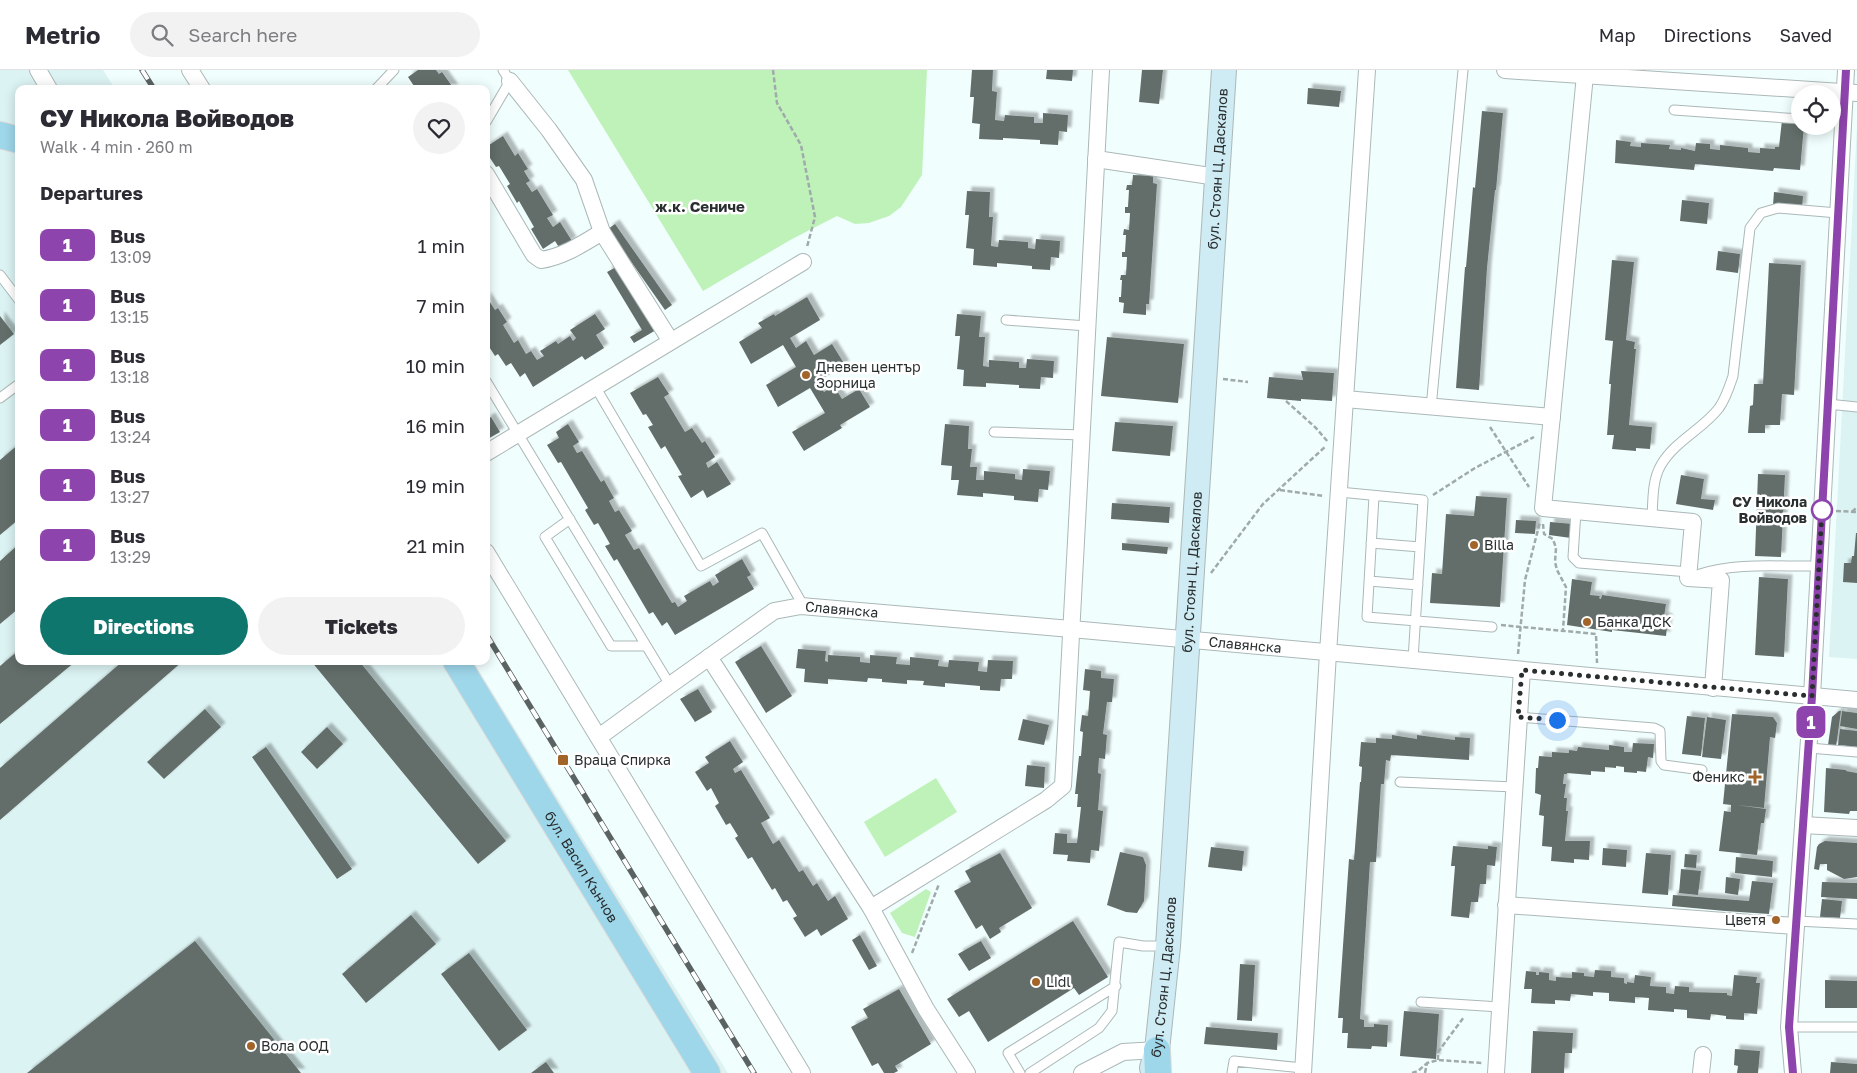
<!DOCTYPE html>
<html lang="en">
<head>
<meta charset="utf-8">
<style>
	body { margin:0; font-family:"Golos Text",sans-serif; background:#f2f2f3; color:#2b2b33; height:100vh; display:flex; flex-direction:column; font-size:19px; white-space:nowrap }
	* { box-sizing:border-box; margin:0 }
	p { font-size:16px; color:#7c7c81 }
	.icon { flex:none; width:28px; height:28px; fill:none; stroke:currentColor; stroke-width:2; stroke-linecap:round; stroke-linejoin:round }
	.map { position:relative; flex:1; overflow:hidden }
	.drawer { position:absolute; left:15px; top:15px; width:475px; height:580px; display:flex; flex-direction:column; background:#fff; border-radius:10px; box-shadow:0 2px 12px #0003 }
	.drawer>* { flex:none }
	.badge { padding:0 10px; border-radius:8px; font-size:18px; line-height:32px }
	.controls { position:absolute; left:1791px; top:15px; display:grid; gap:10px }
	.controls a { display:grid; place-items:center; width:50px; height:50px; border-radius:50%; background:#fff; box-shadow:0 2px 12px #0003; font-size:25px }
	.you { position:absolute; width:25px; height:25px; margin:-12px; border:4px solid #fff; border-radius:50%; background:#1a73e8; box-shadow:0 0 0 8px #1a73e833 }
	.map>.badge { position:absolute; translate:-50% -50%; box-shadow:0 0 0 2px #fff }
	h2 { padding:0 25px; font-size:19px; line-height:45px }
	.round { display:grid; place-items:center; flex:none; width:52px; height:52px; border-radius:26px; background:#f2f2f3 }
	.overview { display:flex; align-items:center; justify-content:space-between; height:85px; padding:0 25px }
	h1 { font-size:24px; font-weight:800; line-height:38px }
	.button { display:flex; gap:10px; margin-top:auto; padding:10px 25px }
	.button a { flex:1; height:58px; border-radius:30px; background:#0f766e; color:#fff; font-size:20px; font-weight:800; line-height:58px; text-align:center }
	.button a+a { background:#f2f2f3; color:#2b2b33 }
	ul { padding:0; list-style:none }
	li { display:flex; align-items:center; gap:15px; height:60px; padding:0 25px }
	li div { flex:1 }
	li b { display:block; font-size:19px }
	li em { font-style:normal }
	li .badge { min-width:55px; font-weight:700; text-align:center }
	header { display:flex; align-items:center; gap:30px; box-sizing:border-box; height:70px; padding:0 25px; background:#fff; border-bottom:1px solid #e1e1e2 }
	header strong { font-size:24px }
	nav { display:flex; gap:28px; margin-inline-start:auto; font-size:18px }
	.search { width:350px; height:45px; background:#f2f2f3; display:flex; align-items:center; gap:12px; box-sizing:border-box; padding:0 18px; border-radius:28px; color:#7c7c81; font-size:19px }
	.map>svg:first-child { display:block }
	.built { fill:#dcf3f3 }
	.green { fill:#bef2b9 }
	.building { fill:#646e6a; filter:url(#shadow) }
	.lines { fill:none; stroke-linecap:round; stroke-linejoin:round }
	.lane-casing { stroke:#acb8b8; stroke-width:11 }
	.street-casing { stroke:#acb8b8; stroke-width:18 }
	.secondary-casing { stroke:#acb8b8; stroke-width:26 }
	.primary-casing { stroke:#d8d9d9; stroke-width:28 }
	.path { stroke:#a0aaaa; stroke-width:2.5; stroke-dasharray:5 2.5; stroke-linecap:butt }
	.lane { stroke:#fff; stroke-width:9 }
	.street { stroke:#fff; stroke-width:16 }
	.secondary { stroke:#cfebf4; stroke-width:24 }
	.primary { stroke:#9ed6ea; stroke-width:26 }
	.rail-casing { stroke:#5b6262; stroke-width:5.5 }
	.rail { stroke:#fff; stroke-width:4; stroke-dasharray:11; stroke-linecap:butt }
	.line-casing { stroke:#fff; stroke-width:11 }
	.line { stroke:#8e44ad; stroke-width:8 }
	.walk { stroke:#292e2e; stroke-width:5; stroke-dasharray:0 9 }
	.poi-dot { fill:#a26429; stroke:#fff; stroke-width:2 }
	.stop-dot { fill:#fff; stroke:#8e44ad; stroke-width:2.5 }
	.labels { text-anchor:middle; stroke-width:5; stroke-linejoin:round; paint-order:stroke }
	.street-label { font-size:14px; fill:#292e2e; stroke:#fff }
	.poi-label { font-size:14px; fill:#292e2e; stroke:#fff; text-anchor:start }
	.stop-label { font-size:14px; font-weight:bold; fill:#292e2e; stroke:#fff; text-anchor:end }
	.neighbourhood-label { font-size:15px; font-weight:bold; fill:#292e2e; stroke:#fff }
</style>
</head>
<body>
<header>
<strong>Metrio</strong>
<div class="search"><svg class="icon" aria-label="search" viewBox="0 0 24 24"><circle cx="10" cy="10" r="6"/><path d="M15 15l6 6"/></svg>Search here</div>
<nav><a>Map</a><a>Directions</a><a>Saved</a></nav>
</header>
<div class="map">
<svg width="1857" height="1003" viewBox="0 0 1857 1003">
	<defs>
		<filter id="shadow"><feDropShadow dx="4.5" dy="-4.5" stdDeviation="1" flood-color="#0004"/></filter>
	</defs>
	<rect width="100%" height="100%" fill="#f1fefe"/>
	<!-- built -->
	<path class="built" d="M0 0H103L115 19H19V591H473L728 1003H0Z
		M1857 56V589L1829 587Z"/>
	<!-- green -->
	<path class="green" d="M568 0H927L922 105 901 137 889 146 869 153 855 154 837 146 792 169 703 221Z
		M936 708 957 742 885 787 864 752Z
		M926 819 931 822 915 867 902 863 890 843Z"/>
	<!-- building -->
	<path class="building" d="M418 0H436L439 4 442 2 454 19H416L408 7Z
		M972 0H993L992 21 997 22 995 50 1004 51 1005 45 1034 47V53H1043V43L1068 45 1067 62 1059 61 1058 75 1040 74V70L1003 68V70L979 69 980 54 972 53 974 27H970Z
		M1047 0H1073L1072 11 1046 9Z
		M1142 0H1163L1159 34 1139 32Z
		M1308 18 1341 21 1339 37 1307 34Z
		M1482 41 1503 43 1496 120H1495L1487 198 1479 320 1456 318 1465 197H1466L1473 117 1475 118Z
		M1782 50 1800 52V56H1804L1800 100 1774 98 1773 101 1695 94 1694 100 1615 93 1616 70 1631 72 1630 76 1641 77V73L1670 75 1669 79 1681 80V78L1695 81 1696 73 1710 74V79L1720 80V75L1748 78V82L1760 83V78L1775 79V77H1779Z
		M503 66 515 86 518 83 528 99 524 101 530 111 526 113 532 122 537 119 553 145 547 148 553 157 560 152 572 171 560 179 555 171 543 179 531 159 534 157 519 131 517 133 507 116 510 114 499 96 496 97 486 82V77Z
		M1133 105 1153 106V113L1157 114 1149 234H1146V245L1123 243 1124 233 1119 232V227H1121L1122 210H1120L1121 205H1126L1127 187H1122V182H1125L1126 165H1123L1124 159 1129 160 1130 143H1125V137H1128L1129 120H1126L1127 115H1132Z
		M967 121 990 122 989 147H993L991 176 998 177 999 170 1028 172V178L1035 179 1036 169 1060 171 1059 188 1051 187 1050 200 1032 199V196L997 193V197L973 195 974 179 966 178 969 145H965Z
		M1774 122 1803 126 1802 139 1773 135Z
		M1682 130 1709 133 1707 154 1680 151Z
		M615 154 672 235 665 240 608 159Z
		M1718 181 1740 184 1738 203 1716 200Z
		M1612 190 1634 192 1626 270 1635 272 1634 279H1636L1629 355 1652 357 1650 379 1636 378V381L1612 379 1614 365H1607L1611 314H1609L1613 271 1605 270Z
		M1769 193 1801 195 1794 325 1782 324 1780 355H1765V363H1748L1750 336 1753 335 1754 314H1763Z
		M618 196 656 260 634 273 630 267 642 260 607 202Z
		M486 226 495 240 498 238 507 252 503 255 514 273 518 270 526 284 531 281 537 290 544 286 540 281 556 271 558 274 570 266 573 271 576 268 570 260 595 244 605 259 596 265 604 278 585 290 582 286 533 317 525 303 520 307 511 293 506 296 498 284 495 286 486 272Z
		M807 227 820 250 790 268 796 278 806 271 814 285 832 274 845 295 817 312 824 322 834 316 842 329 859 319 870 337 840 355 842 358 804 381 792 362 825 343 810 318 778 337 766 315 796 297 783 275 751 294 739 272 762 258 758 253 774 244 775 246Z
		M957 244 981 246 979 267H985L983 296 989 297V290L1019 292V298H1026L1027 289 1054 291 1053 308 1041 307 1040 319 1019 318V315L986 313V317L963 316 964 300 957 299 960 266H955Z
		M0 246 14 264 0 275Z
		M1107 267 1184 274 1178 333 1101 326Z
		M1301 301 1334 303 1332 331 1301 329V331L1267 328 1269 307 1303 310Z
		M658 307 669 324 664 327 685 362 692 358 702 373 705 371 715 387 706 393 708 398 717 392 731 414 707 428 703 420 691 428 678 406 682 405 665 376 661 379 648 357 653 355 646 344 643 345 630 323Z
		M491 347 500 362 486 370V350Z
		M1115 352 1173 356 1170 386 1112 381Z
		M568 354 579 372 573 376 577 383 582 381 601 412 604 410 614 428 609 431 615 442 619 440 632 461 625 465 634 480 639 478 672 533 675 532 678 537 687 531 684 526 710 511 713 516 719 512 715 505 742 489 751 505 747 507 754 519 675 565 667 552 662 556 653 542 649 544 617 489 614 491 605 476 610 474 598 453 594 455 585 440 588 438 561 392 558 393 547 375 559 368 556 362Z
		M945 354 969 356 968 379H972L970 397H977L976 410H984V401L1015 404V409L1022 410 1023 399 1050 401 1048 420 1039 419 1038 432 1014 430V426L983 423V427L957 425 959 410H951L952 396 941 395Z
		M19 374V449L0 465V390Z
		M1758 404 1785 405 1781 487 1755 486Z
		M1681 405 1704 409 1701 429 1715 430 1713 440 1676 434Z
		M1476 426 1507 428 1500 537 1430 533 1432 503 1442 504 1446 444 1474 446Z
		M1112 433 1170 437 1169 453 1111 449Z
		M1516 450 1536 451 1535 464 1515 463Z
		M1550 452 1573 454 1571 468 1549 465Z
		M1856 463H1857V513L1843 512 1844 493H1851L1852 486H1854Z
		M1122 473 1168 477 1167 484 1122 480Z
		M19 474V538L0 554V491Z
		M1759 507 1788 509 1784 587 1755 585Z
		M1572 509 1592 512 1590 525 1600 526 1599 528 1601 529 1602 525 1666 534 1664 547 1668 548 1666 566 1612 560V562L1567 555Z
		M761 576 792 626 766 643 735 592Z
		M798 579 826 581 825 591 828 592V585L860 587V592L870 593V585L897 587 896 594 910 595V587L939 590 938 596 948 597 949 590 979 592 978 601 987 602 988 590 1013 591 1012 609H1001L1000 621 980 620V616L945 613V617L923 615 924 611 907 610V614L882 612V609L868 608 867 612 828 609V614L804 612 805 599 796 598Z
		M19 580V591H76L0 654V596Z
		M123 591H183L0 750V698Z
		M311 591H359L506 771 478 794Z
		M1085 599 1101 601V608L1114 609 1112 632H1107L1103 664 1107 665 1105 689 1099 688 1098 703 1101 704 1098 740 1103 741 1099 781 1091 780 1090 793 1067 791 1068 785 1053 784 1055 763 1067 764V773H1077L1081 737H1077L1078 724H1075L1079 686H1081L1083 662 1080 661 1082 645 1088 646 1090 621 1083 620Z
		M698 619 712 642 695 652 680 629Z
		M205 639 221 657 164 709 147 692Z
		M1839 641H1841L1836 677 1828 675 1832 647Z
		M1842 641 1857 643V659L1840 656Z
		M1732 644 1773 647 1777 653 1775 668 1770 667 1764 738 1737 735 1766 739 1764 753H1761L1757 785 1719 781 1724 741 1731 742V735L1723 734Z
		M1687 646 1705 648 1701 686 1682 684Z
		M1707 647 1726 650 1721 689 1702 687Z
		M1023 649 1049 655 1044 675 1018 670Z
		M327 657 343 674 317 699 301 682Z
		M1840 659 1857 661V677L1838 675Z
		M1392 665 1417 669V665L1455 670V667L1470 668 1469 690 1391 685 1390 691 1386 690 1384 714H1381L1376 792H1370L1360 949 1364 950V957H1374V954L1388 955 1387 977 1372 976 1371 979 1347 978 1348 963H1342L1343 948H1338L1349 789 1354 790 1360 712H1361L1362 697 1359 696 1361 672 1376 673V668L1392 669Z
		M730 671 743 692 733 699 735 703 741 700 770 748 761 753 773 774 779 770 799 802 803 800 813 816 817 813 828 831 835 826 848 849 821 866 817 859 805 867 793 848 797 846 787 830 783 832 775 818 772 820 752 787 748 789 735 768 738 766 730 753 726 755 715 736 719 733 711 718 707 721 695 702 709 693 705 687Z
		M1633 673 1654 674 1653 688 1648 687 1646 702 1637 701V703L1624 702V697L1616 696V698L1605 697V702L1591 701V705L1567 703V704H1564L1563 714H1566L1564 728H1567L1566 741H1568L1565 771H1590L1589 790 1574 789V793L1551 791 1552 777 1542 776 1544 746 1539 745 1541 725 1535 723 1536 698H1538L1539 686 1552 687V682L1569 683V680L1577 681 1578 677 1609 680V675L1624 677V682H1632Z
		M266 677 352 799 337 809 252 687Z
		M1027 695 1045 697 1044 718 1025 716Z
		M1826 698 1846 700V701L1857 703V741H1850L1849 744 1824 742Z
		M1825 771 1857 773V807L1844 809 1827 800V794H1820L1819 800 1814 799 1817 777 1819 774Z
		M1453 776 1488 779V776L1497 777 1495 796 1487 795 1486 814H1480L1478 832H1471L1469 848 1451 846 1455 796H1451Z
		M1211 777 1244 781 1242 801 1208 797Z
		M1603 778 1627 780 1626 797 1602 795Z
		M1120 782 1143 787 1146 795 1144 831 1137 843 1126 842 1107 835Z
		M1000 783 1032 838 999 858 1001 862 990 869 982 855 976 859 954 821 971 812 965 801Z
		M1646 783 1671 785 1668 825 1642 823Z
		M1685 784 1697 785 1696 798 1684 797Z
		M1736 787 1773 791 1772 807 1735 803Z
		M1681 799 1701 801 1698 825 1679 823Z
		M1726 807 1740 809 1738 825 1725 823Z
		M1752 811 1773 813 1769 844 1725 841 1672 836 1673 825 1749 831Z
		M1822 812 1857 813V829L1821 827Z
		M1822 829 1842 831 1840 848 1820 847Z
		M411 845 436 874 366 933 342 904Z
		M1073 851 1108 907 1079 925 1074 918 988 972 969 941 959 947 947 929Z
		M860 865 877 896 869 900 852 870Z
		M195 871 301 1003H27Z
		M981 871 991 888 969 901 958 884Z
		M469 883 527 960 499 981 441 904Z
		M1240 894 1255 895 1252 951 1237 950Z
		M1595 900 1611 901V907L1624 908V913L1627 914V912L1634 913 1635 905 1651 907 1650 916 1666 917V923L1674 924 1675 916 1689 917V922L1727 923V925L1732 926 1734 905 1757 907 1756 913H1760L1757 944 1744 943V950L1726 949V946L1711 944 1710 950 1687 948V940L1674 939V942L1648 940 1649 928 1635 927V933L1609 931V923L1593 922V926L1571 924 1570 931 1555 930V934L1531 933 1532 919H1524L1526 901 1536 902V905H1539V902L1549 903V910L1556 911V907L1572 908V902L1584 903V906L1594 907Z
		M1825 910 1857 911V938H1825Z
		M899 919 931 974 895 996 898 1001 894 1003H884L878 993 872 996 851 957 868 948 863 939Z
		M1404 941 1439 944 1436 989 1400 986Z
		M1206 957 1278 963 1277 980 1204 974Z
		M1533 961 1573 963 1572 983H1565L1564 1003H1531Z
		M1735 979 1760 981 1758 1003H1737L1738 996 1734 995Z
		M546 992 554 1003H531Z
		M1831 992 1857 994V1003H1830Z"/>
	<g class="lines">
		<!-- lane casing -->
		<g class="lane-casing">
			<path id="lane" d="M376 19 394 0
				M1674 40 1800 49
				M486 52 510 11 503 0
				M0 205 19 230
				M1006 250 1087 256
				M486 311 670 615
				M596 318 701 496 762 463 804 537
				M0 328 19 314
				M1828 334 1857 337
				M1431 338 1463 0
				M994 362 1082 365
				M1339 422 1423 430 1413 590
				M1374 426 1367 547 1492 557
				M1576 441 1573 487 1579 493 1689 502
				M1652 448C1653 431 1652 410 1661 395 1675 371 1703 359 1719 338 1726 328 1729 318 1733 306L1750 158 1761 143 1778 138 1838 143
				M570 449 545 467 611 576H646
				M1371 473 1420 477
				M1700 504C1738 492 1780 497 1819 496
				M1369 511 1418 515
				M1518 647 1654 658 1660 661 1661 691 1664 695 1702 700
				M1809 678 1857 682
				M1400 712 1514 717
				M1796 851 1857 854
				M1421 932 1500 937
				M1789 957H1857
				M1020 1003 1008 983 1116 916
				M1030 1003 1099 958 1112 941 1119 872 1143 876H1168
				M1232 1003 1234 991 1303 998"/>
		</g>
		<!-- street casing -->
		<g class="street-casing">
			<g id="street">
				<path d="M38 0 49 19"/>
				<path d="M190 0 202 19"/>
				<path d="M1505 0 1857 23"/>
				<path d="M1585 5 1543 438 1693 452 1688 508 1721 510 1713 618"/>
				<path d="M510 11 549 60 584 110 602 162 670 270"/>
				<path d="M1096 89 1217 107"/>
				<path d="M486 104 534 185 541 190C563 187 584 173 602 162"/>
				<path d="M1345 329 1552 347"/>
				<path d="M486 383C592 320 697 255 803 192"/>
				<path d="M486 482 802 1003"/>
				<path d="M709 587 871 838 1046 730 1063 716 1101 0"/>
				<path id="s1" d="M599 667 670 615 774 541 801 536 1071 559 1857 630"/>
				<path d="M1803 755 1857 758"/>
				<path d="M1506 835 1795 856"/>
				<path d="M871 838 926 939 967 1003"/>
				<path d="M1082 1003 1123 982 1157 980"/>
				<path d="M1303 1003 1328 583 1367 0"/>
				<path d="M1496 1003 1522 600"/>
				<path d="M1701 1003 1703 985"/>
				<path d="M1793 1003 1789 957 1812 626 1846 0"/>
			</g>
		</g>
		<!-- secondary casing -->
		<g class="secondary-casing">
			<g id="secondary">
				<path id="s2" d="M1152 998 1157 980 1168 876 1224 0"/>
			</g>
		</g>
		<!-- primary casing -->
		<g class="primary-casing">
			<g id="primary">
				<path d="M0 65 19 70"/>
				<path id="s3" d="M456 591 707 1003"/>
				<path d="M1157 980 1158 1003"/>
			</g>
		</g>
		<!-- path -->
		<path class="path" d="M773 0 777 33 801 75 815 147 807 177
			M1223 309 1248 312
			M1286 331 1316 358 1328 372
			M1490 357 1529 417
			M1280 420 1324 426
			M1433 425 1475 398 1534 367
			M1836 441 1857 442
			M1852 442 1857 437
			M1543 454 1544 464 1553 469 1556 478 1555 492 1557 500 1566 517 1563 560
			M1211 503 1263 434 1326 376
			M1501 555 1596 564 1597 593
			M1518 584 1525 510 1540 452
			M912 883 939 814
			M1438 990V982L1464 947
			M1412 1003 1418 1001 1426 994
			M1425 1003 1427 993 1438 990 1482 993"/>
		<!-- lane -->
		<use href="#lane" class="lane"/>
		<!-- street -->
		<use href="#street" class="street"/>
		<!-- secondary -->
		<use href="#secondary" class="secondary"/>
		<!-- primary -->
		<use href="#primary" class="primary"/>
		<!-- rail casing -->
		<g class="rail-casing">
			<path id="rail" d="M142 0 154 19
				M486 564 754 1003"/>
		</g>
		<!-- rail -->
		<use href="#rail" class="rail"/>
	</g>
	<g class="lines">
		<!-- line casing -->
		<g class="line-casing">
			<path id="line" d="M1793 1003 1789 957 1812 626 1846 0"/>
		</g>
		<!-- line -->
		<use href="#line" class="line"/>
		<!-- walk -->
		<path class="walk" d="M1557 650 1518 647 1522 600 1812 626 1822 440"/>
	</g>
	<!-- markers -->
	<g class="poi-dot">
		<circle cx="806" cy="305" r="5"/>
		<circle cx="1474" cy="475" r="5"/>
		<circle cx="1587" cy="552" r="5"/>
		<rect x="557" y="684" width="12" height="12" rx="2.5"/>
		<path d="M1752.5 699.5h5v5h5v5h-5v5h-5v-5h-5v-5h5z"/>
		<circle cx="1776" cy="850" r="5"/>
		<circle cx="1036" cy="912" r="5"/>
		<circle cx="251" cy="976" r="5"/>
	</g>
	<circle class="stop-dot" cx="1822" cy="440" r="10"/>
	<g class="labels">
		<!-- street labels -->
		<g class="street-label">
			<text dy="5" stroke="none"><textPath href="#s2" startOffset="902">бул. Стоян Ц. Даскалов</textPath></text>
			<text dy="5" stroke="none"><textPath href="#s2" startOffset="498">бул. Стоян Ц. Даскалов</textPath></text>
			<text dy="5" stroke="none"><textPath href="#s1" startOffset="284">Славянска</textPath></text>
			<text dy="5" stroke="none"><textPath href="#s1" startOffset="689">Славянска</textPath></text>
			<text dy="5" stroke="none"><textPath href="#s3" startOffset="241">бул. Васил Кънчов</textPath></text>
			<text dy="5" stroke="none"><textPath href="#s2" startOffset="92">бул. Стоян Ц. Даскалов</textPath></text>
		</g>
		<!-- poi labels -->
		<g class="poi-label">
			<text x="816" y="302">Дневен център<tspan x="816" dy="16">Зорница</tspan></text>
			<text x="1484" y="480">Billa</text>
			<text x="1597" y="557">Банка ДСК</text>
			<text x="574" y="695">Враца Спирка</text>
			<text x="1745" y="712" text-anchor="end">Феникс</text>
			<text x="1766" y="855" text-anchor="end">Цветя</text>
			<text x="1046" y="917">Lidl</text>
			<text x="261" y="981">Вола ООД</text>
		</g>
		<!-- stop labels -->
		<g class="stop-label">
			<text x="1807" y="437">СУ Никола<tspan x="1807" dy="16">Войводов</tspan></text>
		</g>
		<!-- neighbourhood labels -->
		<g class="neighbourhood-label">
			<text x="700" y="142">ж.к. Сениче</text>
		</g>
	</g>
</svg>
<div class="controls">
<a><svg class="icon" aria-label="locate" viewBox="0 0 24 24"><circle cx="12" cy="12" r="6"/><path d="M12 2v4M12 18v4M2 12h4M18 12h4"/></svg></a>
</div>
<div class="you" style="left:1557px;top:650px"></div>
<b class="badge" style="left:1811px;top:652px;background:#8e44ad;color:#fff">1</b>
<section class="drawer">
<div class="overview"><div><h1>СУ Никола Войводов</h1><p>Walk · 4 min · 260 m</p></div><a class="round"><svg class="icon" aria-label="heart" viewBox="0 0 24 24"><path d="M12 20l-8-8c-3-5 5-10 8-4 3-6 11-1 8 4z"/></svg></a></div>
<h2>Departures</h2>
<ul>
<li><span class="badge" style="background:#8e44ad;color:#fff">1</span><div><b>Bus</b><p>13:09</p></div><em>1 min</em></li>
<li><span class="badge" style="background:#8e44ad;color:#fff">1</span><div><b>Bus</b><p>13:15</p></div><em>7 min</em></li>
<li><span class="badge" style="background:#8e44ad;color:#fff">1</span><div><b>Bus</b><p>13:18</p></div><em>10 min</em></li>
<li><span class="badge" style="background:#8e44ad;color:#fff">1</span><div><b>Bus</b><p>13:24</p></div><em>16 min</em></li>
<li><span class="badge" style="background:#8e44ad;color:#fff">1</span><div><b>Bus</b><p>13:27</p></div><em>19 min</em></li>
<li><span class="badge" style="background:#8e44ad;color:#fff">1</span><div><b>Bus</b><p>13:29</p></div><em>21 min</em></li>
</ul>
<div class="button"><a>Directions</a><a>Tickets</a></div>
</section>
</div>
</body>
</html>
